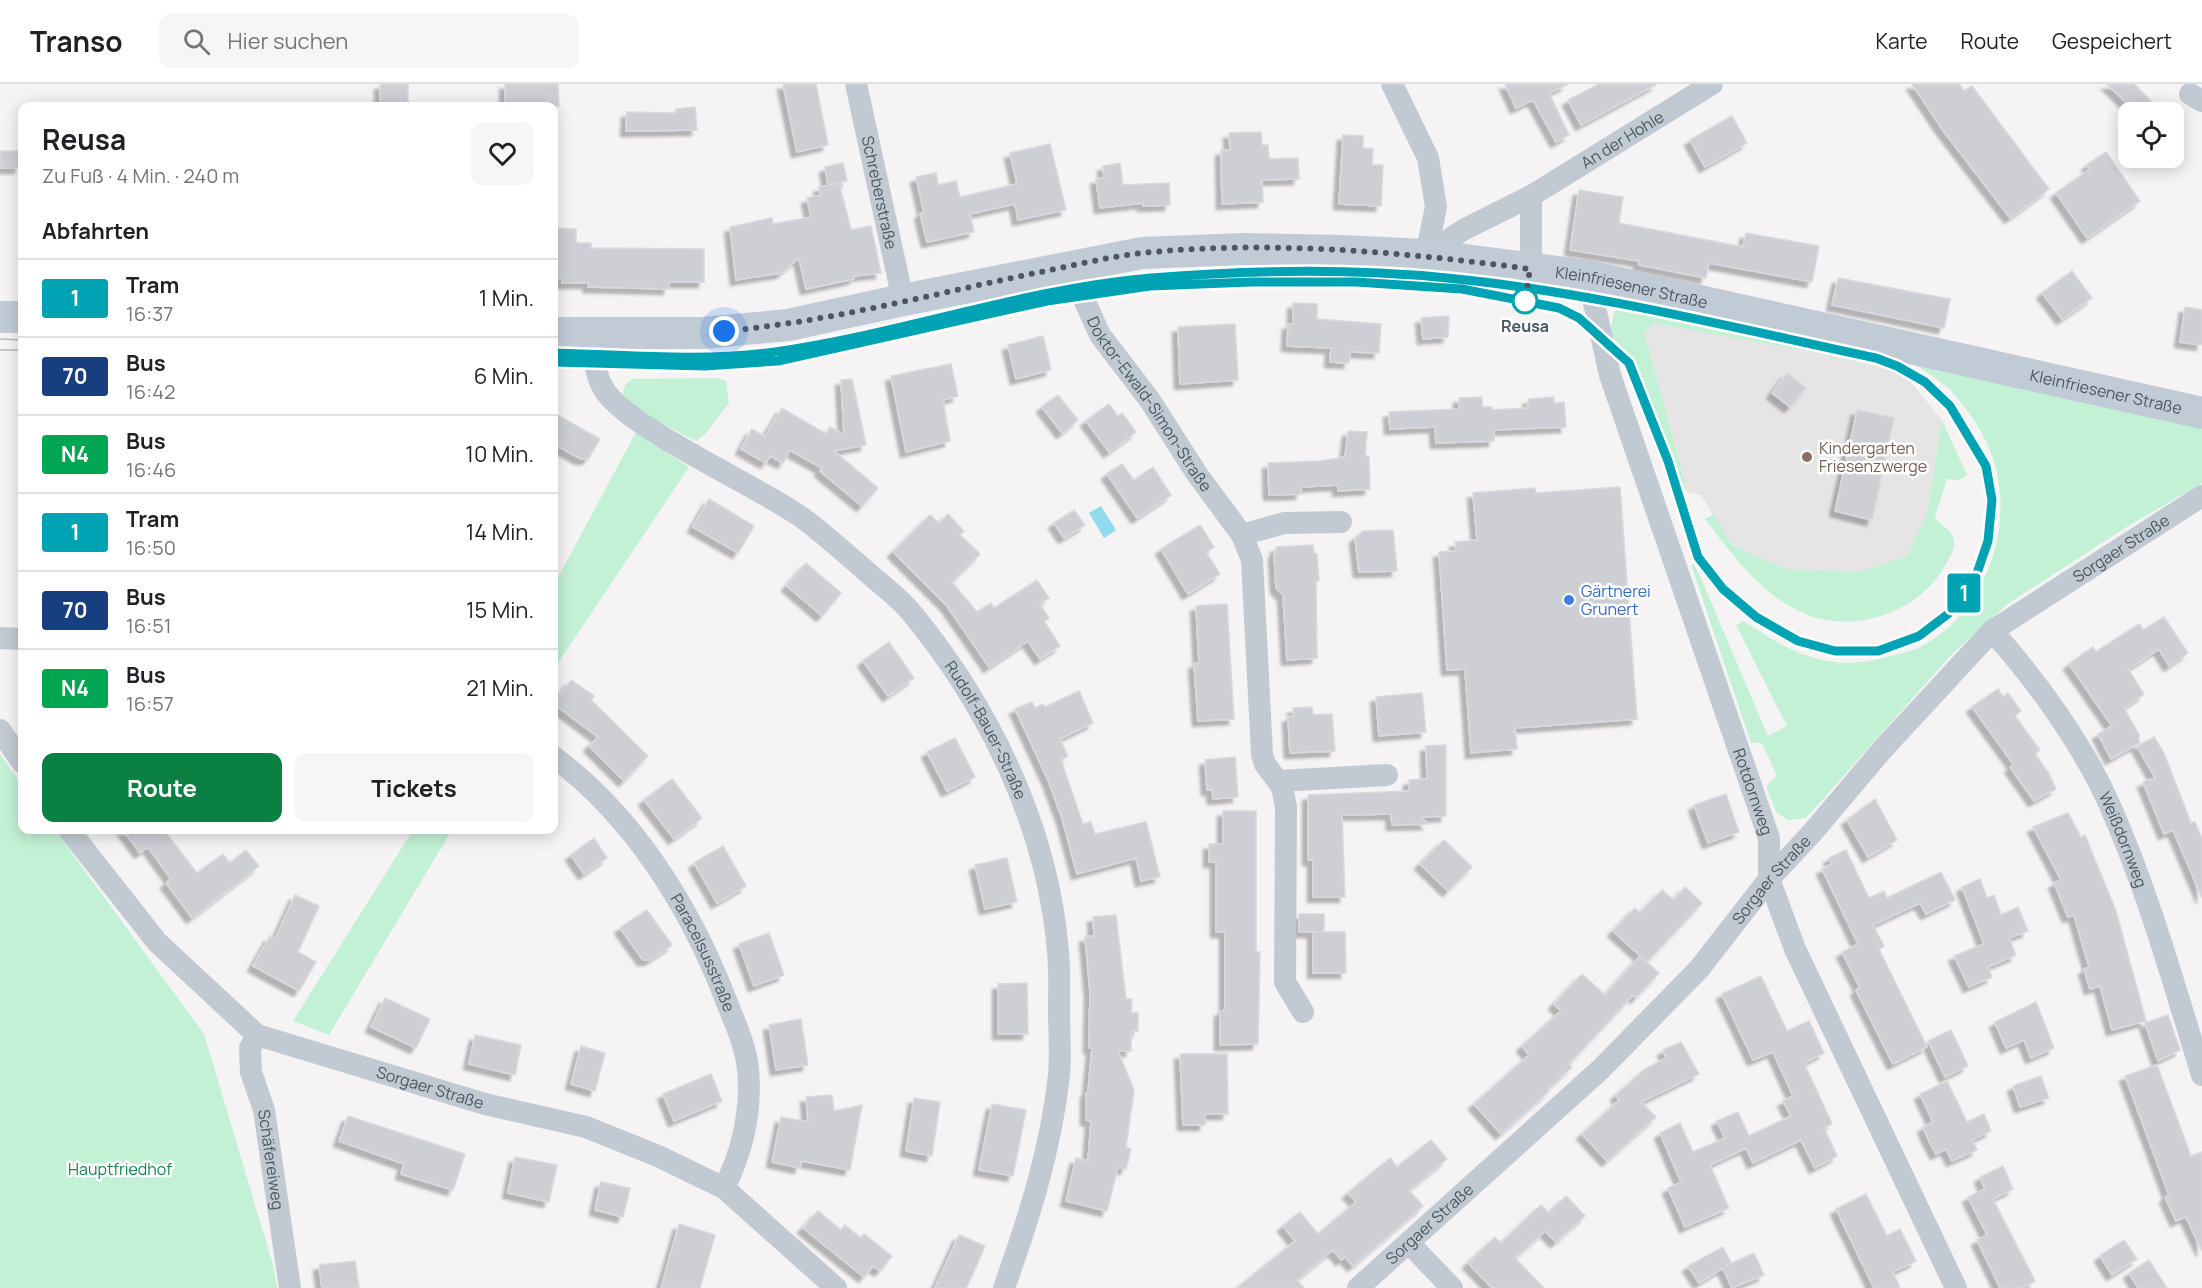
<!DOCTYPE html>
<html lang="de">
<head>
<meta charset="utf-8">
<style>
	body { margin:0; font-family:Manrope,sans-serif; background:#f6f6f6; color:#202124; height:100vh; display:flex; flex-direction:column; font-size:22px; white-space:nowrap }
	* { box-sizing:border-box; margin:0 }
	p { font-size:20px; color:#757577 }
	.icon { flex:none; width:33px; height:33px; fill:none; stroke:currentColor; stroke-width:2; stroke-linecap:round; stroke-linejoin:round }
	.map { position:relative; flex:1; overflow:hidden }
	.side { position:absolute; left:18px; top:18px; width:540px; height:732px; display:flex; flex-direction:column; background:#fff; border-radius:12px; box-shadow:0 3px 15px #0003 }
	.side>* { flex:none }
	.badge { padding:0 12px; border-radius:4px; font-size:21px; line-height:39px }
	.tools { position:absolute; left:2118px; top:18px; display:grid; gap:12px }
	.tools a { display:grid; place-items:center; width:66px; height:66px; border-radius:12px; background:#fff; box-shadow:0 3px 15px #0003; font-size:30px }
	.you { position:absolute; width:30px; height:30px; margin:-15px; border:4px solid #fff; border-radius:50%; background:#1a73e8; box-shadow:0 0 0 9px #1a73e833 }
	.map>.badge { position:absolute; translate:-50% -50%; box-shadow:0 0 0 3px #fff }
	h2 { padding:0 24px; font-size:22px; line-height:54px }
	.round { display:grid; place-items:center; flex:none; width:63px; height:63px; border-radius:12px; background:#f6f6f6 }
	.headline { display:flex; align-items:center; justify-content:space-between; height:102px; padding:0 24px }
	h1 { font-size:28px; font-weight:700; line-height:45px }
	.primary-button { display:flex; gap:12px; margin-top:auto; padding:12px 24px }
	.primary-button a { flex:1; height:69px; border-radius:12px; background:#0b8043; color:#fff; font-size:24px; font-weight:700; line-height:69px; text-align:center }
	.primary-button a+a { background:#f6f6f6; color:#202124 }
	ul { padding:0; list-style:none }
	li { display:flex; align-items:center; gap:18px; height:78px; padding:0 24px; border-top:2px solid #e0e0e0 }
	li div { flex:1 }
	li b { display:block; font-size:22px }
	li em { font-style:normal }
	li .badge { min-width:66px; font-weight:700; text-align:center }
	header { display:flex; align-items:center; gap:36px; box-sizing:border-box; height:84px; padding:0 30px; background:#fff; border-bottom:2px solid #e0e0e0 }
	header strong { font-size:28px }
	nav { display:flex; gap:33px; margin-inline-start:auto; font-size:21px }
	.search { width:420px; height:54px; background:#f6f6f6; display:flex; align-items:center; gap:15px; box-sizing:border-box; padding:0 21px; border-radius:12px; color:#757577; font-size:22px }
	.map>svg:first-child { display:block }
	.education { fill:#e6e4e5 }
	.green { fill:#c3f1d5 }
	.water { fill:#90daee }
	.building { fill:#cdcfd5; stroke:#d7d9de; stroke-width:1.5; filter:url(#shadow) }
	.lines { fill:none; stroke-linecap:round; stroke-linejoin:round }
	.street { stroke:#c1cad2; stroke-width:22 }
	.secondary { stroke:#c1cbd6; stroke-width:32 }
	.tram { stroke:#b5b8bd; stroke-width:1.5 }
	.line-casing { stroke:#fff; stroke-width:14 }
	.line { stroke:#00a3b4; stroke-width:9 }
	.walk { stroke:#4a5661; stroke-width:6; stroke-dasharray:0 10.8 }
	.stop-dot { fill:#fff; stroke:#00a3b4; stroke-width:3 }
	.education-dot { fill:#8d6e63; stroke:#fff; stroke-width:2 }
	.shop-dot { fill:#3f7fe0; stroke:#fff; stroke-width:2 }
	.labels { text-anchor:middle; stroke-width:5; stroke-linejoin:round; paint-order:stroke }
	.street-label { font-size:16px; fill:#4a5661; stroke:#fff }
	.stop-label { font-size:16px; font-weight:bold; fill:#4a5661; stroke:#fff }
	.education-label { font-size:16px; fill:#785e54; stroke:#fff; text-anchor:start }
	.shop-label { font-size:16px; fill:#366cbe; stroke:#fff; text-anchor:start }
	.park-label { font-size:16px; fill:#17864f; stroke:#fff }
</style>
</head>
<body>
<header>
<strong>Transo</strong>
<div class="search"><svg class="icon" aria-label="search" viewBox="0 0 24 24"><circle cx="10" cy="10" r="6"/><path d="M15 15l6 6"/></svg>Hier suchen</div>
<nav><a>Karte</a><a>Route</a><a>Gespeichert</a></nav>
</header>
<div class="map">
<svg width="2202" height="1204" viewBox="0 0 2202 1204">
	<defs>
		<filter id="shadow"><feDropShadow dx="-5.5" dy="5.5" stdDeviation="1.5" flood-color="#0004"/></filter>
	</defs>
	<rect width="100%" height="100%" fill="#f5f3f3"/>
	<!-- education -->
	<path class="education" d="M1652 239 1825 269 1902 287 1942 336 1927 429 1907 472 1859 488 1786 485 1732 461 1701 411 1688 409 1645 250Z"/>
	<!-- green -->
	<path class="green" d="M1620 224 1878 280 1652 239 1645 250 1688 409 1677 393 1638 285 1610 249 1614 228Z
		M1914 280 2180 334 2202 345V399L2125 444 2009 519 1952 570 1806 734 1788 736 1776 728 1766 702 1777 692 1762 659H1751L1691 481 1694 480 1700 492 1768 652 1787 642 1736 541 1743 537C1770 554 1796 572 1829 577 1849 581 1868 578 1887 573 1897 570 1909 568 1918 564 1983 533 2014 448 1995 381 1988 355 1970 327 1951 307 1942 297 1926 289 1914 280Z
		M717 294 726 297 729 319 705 350 696 357 630 323 622 312 625 301 632 295Z
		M1942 336 1967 391 1959 396 1947 395 1935 433C1940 442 1953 446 1954 457 1955 466 1949 475 1945 482 1920 527 1856 550 1808 531 1764 514 1733 472 1705 435L1714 430 1732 461 1786 485 1859 488 1907 472 1927 429Z
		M636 348 689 383 554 585V501Z
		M0 670 22 701V746H55L204 950 273 1181 277 1204H0Z
		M413 746H452L329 951 293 937Z"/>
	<!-- water -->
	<path class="water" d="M1101 422 1116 446 1104 454 1089 429Z"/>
	<!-- building -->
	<path class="building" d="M380 0H408V20H380Z
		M505 0H558L559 22H505Z
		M783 0H816L828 61 797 68Z
		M1505 0H1568L1549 9 1569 51 1556 58 1533 16 1516 24Z
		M1599 0H1657L1581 41 1568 16Z
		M1912 0H1959L1964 7 1972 2 2049 105 2010 134 1942 45Z
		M2107 0H2134L2151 17 2142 28H2136Z
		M695 23 697 46 626 47 627 28 676 29V25Z
		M1732 32 1747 59 1705 83 1690 56Z
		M1261 48 1262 61H1268L1269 75 1298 74 1299 95 1262 96 1263 118 1222 120 1221 66H1230L1229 49Z
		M1343 51 1363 52V64L1373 65 1372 81H1383L1381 122 1339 120Z
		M1050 60 1066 126 1018 136 1015 120 970 130 974 148 927 158 920 129H924L916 93 936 89 938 101 956 97 960 113 1017 100 1010 69Z
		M0 67H20V84H0Z
		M2106 68 2140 117 2087 154 2056 109 2090 85 2087 81Z
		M843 79 847 97 828 101 825 83Z
		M1120 79 1123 101 1169 99 1170 121 1143 122V119L1100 124 1096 95 1104 94 1103 82Z
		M839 99 851 146 871 142 881 189 854 192V195L806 205 799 174 781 189 736 196 730 143 772 134 773 140 811 133 807 114 821 111 819 103Z
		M1579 106 1623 113 1619 139 1743 163 1746 149 1819 162 1812 198 1709 179 1706 194 1639 181V177L1570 166Z
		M554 144 576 145V159H591V164L704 165V198H669V205L588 203 589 199H562V195H554Z
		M2072 187 2092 214 2062 235 2042 209Z
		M1838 194 1950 215 1944 244 1832 221Z
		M1293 219 1317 220V235L1381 240 1379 269 1350 268 1349 279 1330 278 1331 264 1287 262 1288 240H1293Z
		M2185 223 2202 226V261L2180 258Z
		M1449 232 1448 253 1423 255 1421 234Z
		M1235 240 1238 296 1180 300 1178 243Z
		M1043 252 1051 286 1016 295 1008 261Z
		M951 280 958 312 943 316 950 357 906 368 891 292Z
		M1787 289 1806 304 1790 323 1772 309Z
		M852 295 866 361 834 367 878 404 862 422 820 387 822 384 790 366 783 379 770 372 766 379 741 365 752 345 765 353 782 324 826 350 830 343 844 351 841 296Z
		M1058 311 1078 336 1062 349 1042 323Z
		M1482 313V323H1492V326L1527 324 1529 315 1554 313V319L1564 318 1566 343 1494 346V357L1436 359 1435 343 1390 345 1389 328 1459 325V314Z
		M1109 320 1118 332 1122 329 1136 348 1109 368 1086 337Z
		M1857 326 1894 334 1872 436 1835 427Z
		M554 329 600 355 588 375H581L554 360Z
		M1348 347 1367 348 1365 372H1369L1370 405 1338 407V401L1301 403V410L1269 411 1268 379 1320 377 1345 373Z
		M1122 380 1134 396 1153 383 1171 411 1137 434 1107 390Z
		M1620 403 1637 635 1515 644 1517 665 1471 669 1465 585 1447 586 1439 468 1456 467 1455 458 1477 456 1473 409 1535 404 1536 409Z
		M709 415 754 442 738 469 693 443Z
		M1074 426 1085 441 1064 454 1054 439Z
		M948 430 964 447 960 451 980 470 952 498 977 528 991 519 994 524 1037 496 1049 514 1040 520 1049 534 1044 537 1060 562 1040 575 1028 557 989 583 947 522 893 468 930 431 939 439Z
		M1200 441 1214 463 1206 468 1220 490 1188 510 1161 465Z
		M1393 446 1397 487 1359 488 1355 454 1363 447Z
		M1313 461 1314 469 1317 470 1319 496 1316 498 1317 574 1287 576 1283 511 1276 504 1274 469H1276V463Z
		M806 479 841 509 822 532 787 502Z
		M1227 520 1234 635 1198 637 1194 579H1199L1196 522Z
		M2164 533 2188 569 2169 582 2159 565 2128 585 2144 610 2124 624 2139 651V659L2111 675 2098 650 2112 642 2069 580 2093 563 2096 568 2139 540 2143 546Z
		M889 558 914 594 888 612 863 577Z
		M571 596 594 612 591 616 648 672 624 697 589 662 598 653 554 620Z
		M1998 605 2003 613 2008 609 2021 627 2015 632 2040 666 2035 670 2048 688 2056 705 2034 717 2010 683 2014 681 1972 623Z
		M1079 607 1093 639 1060 655 1068 672 1061 676 1083 740 1091 738 1095 750 1146 738 1160 793 1141 797 1136 774 1077 790 1062 734 1048 696 1015 625 1032 618 1035 624 1043 620 1045 623Z
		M1422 609 1426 648 1379 652 1376 613Z
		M1312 623 1313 631 1332 630 1335 667 1290 669 1288 633 1294 632 1293 624Z
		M2154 653 2164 669 2191 739 2195 738 2202 755V814L2173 746 2164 750 2143 698 2155 694 2137 662Z
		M955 654 975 693 947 707 927 668Z
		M1446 661V732L1421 733 1428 740 1392 741 1391 730 1342 731 1345 813H1313V776H1308V711L1409 707V696L1427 695 1426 662Z
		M1235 673 1238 713 1213 715 1212 706H1207L1205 676Z
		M672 695 702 734 674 755 644 716Z
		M1726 710 1739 748 1708 759 1694 721Z
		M1875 715 1897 756 1868 773 1847 736Z
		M1223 727H1256V868H1260L1258 960 1220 961V927H1224L1225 922V848H1216V778H1209V760H1223Z
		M2068 729 2081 753 2085 751 2116 827 2146 937 2112 946 2100 902 2090 905 2084 885 2089 883 2074 831 2068 833 2054 799 2061 796 2033 743Z
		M123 746H172L166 749 197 789 223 770 230 779 246 766 259 782 192 834 166 799 171 795 148 763 140 769Z
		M594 754 607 774 584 790 571 771Z
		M1444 756 1472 783 1448 807 1420 780Z
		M723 762 746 802 717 819 694 779Z
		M1846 766 1869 814 1884 807 1887 814 1941 788 1955 816 1926 830 1920 819 1873 841 1884 862 1879 865 1927 963 1893 980 1856 906 1860 904 1842 868 1858 860 1822 785 1832 780 1829 774Z
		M1007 774 1017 818 985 825 975 781Z
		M1980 795 1987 814 1994 811 2001 831 2018 823 2028 847 2009 854 2016 871 1988 883 1992 893 1969 903 1954 872 1984 860 1962 803Z
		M1685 803 1702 819 1647 878 1613 847 1635 824 1640 829 1662 806 1674 816Z
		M295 811 319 822 298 868 316 878 299 907 253 882 270 852 275 855Z
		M647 826 672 861 650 876H643L620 844Z
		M1299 830H1324V848H1299Z
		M1116 831 1126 915H1132L1131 929H1138V947H1131V967H1118L1134 1006 1126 1063 1131 1065 1126 1085 1118 1083 1107 1127 1066 1117 1076 1074 1088 1077 1091 1037 1086 1036V1009L1088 1007 1092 964H1089L1090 908 1085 853 1094 852 1093 833Z
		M1313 848H1345L1346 889H1313Z
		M769 849 784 891 754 902 739 860Z
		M1640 872 1659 889 1636 914 1633 911 1569 980 1572 983 1547 1006 1549 1007 1501 1050 1474 1020 1529 971 1522 962 1561 927 1554 920 1582 890 1605 911Z
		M1761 892 1787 947 1809 937 1824 969 1804 979 1832 1040 1824 1044 1837 1072 1815 1084 1801 1056 1753 1079 1746 1064 1710 1081 1729 1124 1685 1143 1668 1104 1681 1098 1660 1049 1680 1039 1693 1068 1725 1054 1717 1037 1738 1028 1749 1052 1791 1032 1783 1017 1793 1012 1773 968 1753 976 1722 910Z
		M1027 899 1028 950H998V900Z
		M385 914 430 935 416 964 371 943Z
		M2036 918 2054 964 2031 974 2024 956 2006 964 1995 938Z
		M2168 931 2180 966 2158 977 2145 939Z
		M801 935 808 981 776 986 769 941Z
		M1951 946 1968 982 1945 993 1928 957Z
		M475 951 521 961 515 991 469 980Z
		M1681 958 1699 990 1641 1018 1656 1033 1607 1077 1582 1050 1619 1016 1616 1011 1645 985 1666 974 1663 966Z
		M581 962 605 969 595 1007 571 1000Z
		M1180 970H1227L1228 1030H1205V1041H1183Z
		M2157 981 2191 1072 2202 1068V1167L2186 1133 2176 1137 2165 1113 2169 1111 2125 992Z
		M711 990 722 1017 674 1037 663 1010Z
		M2041 992 2049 1014 2020 1023 2013 1002Z
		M1947 997 1967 1038 1984 1030 1991 1047 1972 1056 1977 1066 1952 1077 1946 1065 1936 1070 1929 1057 1923 1043 1933 1038 1920 1010Z
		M832 1011 834 1027 862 1021 850 1086 801 1077 800 1084 772 1078 781 1033 808 1038 806 1013Z
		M914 1014 940 1018 932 1072 906 1067Z
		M992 1020 1026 1026 1013 1092 979 1086Z
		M348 1032 465 1070 453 1106 401 1090 404 1080 339 1057Z
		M1431 1056 1447 1075 1409 1106 1423 1122 1353 1182 1345 1173 1341 1176 1333 1166 1297 1196 1304 1204H1237L1295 1157 1283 1142 1300 1128 1318 1150 1356 1118 1348 1109 1390 1074 1397 1083Z
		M515 1073 557 1081 549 1118 508 1109Z
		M2003 1082 2013 1105 1993 1115 2035 1197 2022 1204H2000L1977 1156 1987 1151 1968 1113 1985 1105 1980 1093Z
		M601 1098 630 1104 623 1133 595 1126Z
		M1866 1110 1887 1152 1900 1145 1916 1177 1893 1188 1900 1204H1874L1836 1125Z
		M1566 1112 1585 1132 1556 1158 1545 1147 1515 1174 1544 1204H1492L1468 1179 1495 1153 1501 1159 1541 1121 1549 1129Z
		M818 1127 841 1146 845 1141 861 1154 864 1150 892 1172 880 1187 873 1182 864 1193 803 1144Z
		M679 1140 715 1151 700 1204H661Z
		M959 1151 985 1162 972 1192 966 1204H935Z
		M2124 1156 2137 1175 2112 1191 2100 1172Z
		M1723 1163 1731 1179 1726 1182 1754 1169 1764 1191 1732 1204 1723 1184 1699 1199 1688 1182Z
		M2149 1176 2157 1189 2167 1204H2138L2129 1189Z
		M355 1177 359 1204H322L319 1181Z"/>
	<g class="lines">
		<!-- street -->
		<g class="street">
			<path id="s1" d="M856 0 903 216"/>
			<path d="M1392 0 1428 74 1436 123 1426 171"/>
			<path d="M2190 10 2202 17"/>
			<path id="s2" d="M1426 171 1463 146 1531 112 1712 0"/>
			<path id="s3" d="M1077 180 1082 211 1100 251 1149 315 1197 390 1242 451 1252 476 1262 670 1265 680 1282 703 1286 723 1285 898 1303 928"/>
			<path d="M1531 185V112"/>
			<path id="s4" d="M1588 192 1610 291 1769 754V795L1795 865 1956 1204"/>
			<path id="s5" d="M592 250C594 267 594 287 602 302 621 342 761 403 804 435 829 454 852 475 875 495 887 505 900 515 910 527 989 622 1048 743 1058 868 1060 888 1059 907 1059 927 1059 948 1061 970 1059 991 1051 1065 1029 1134 1004 1204"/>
			<path d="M1242 451 1284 439 1341 438"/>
			<path id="s6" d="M1992 547C2036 595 2085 664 2111 724 2149 810 2174 901 2202 991"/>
			<path d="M0 554 22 555"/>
			<path d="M0 646 22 678"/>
			<path id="s7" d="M554 673C634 733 690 823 726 916 734 937 746 962 748 985 752 1028 743 1066 724 1104"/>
			<path d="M1279 697 1387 691"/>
			<path id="s8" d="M69 746 157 858 257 951 485 1020 586 1043 658 1072 724 1104 836 1204"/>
			<path id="s9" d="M257 951 250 964 251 988 264 1026 290 1204"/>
			<path d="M1409 1159 1452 1204"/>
			<path id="s10" d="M1358 1204 1601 985 1699 885 1769 795 1812 749 1882 666 1992 547 2202 412"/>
		</g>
		<!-- secondary -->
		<g class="secondary">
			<path d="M0 233H22"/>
			<path id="s11" d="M554 249H703L788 241 903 216 1142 169 1243 165 1342 167 1426 171 1588 192 2202 329"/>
		</g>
		<!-- tram -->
		<path class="tram" d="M0 255 22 256
			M0 266H22
			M554 269C627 271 702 278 775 268 902 250 1023 205 1151 194 1249 186 1350 184 1447 194 1592 208 1734 244 1877 274L1897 282 1925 298 1950 322 1986 382 1992 416 1988 457 1975 496 1948 530 1919 552 1878 567H1835L1798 557 1756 533 1723 505 1698 473 1668 377 1629 279 1579 234 1559 224 1462 205 1356 198H1251L1151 202 1047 217 778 277 705 282 554 278"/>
	</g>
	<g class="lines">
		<!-- line casing -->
		<g class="line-casing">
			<path id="line" d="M554 269C627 271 702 278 775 268 902 250 1023 205 1151 194 1249 186 1349 184 1447 194 1592 208 1734 244 1876 274L1897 282 1925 298 1950 322 1986 382 1992 416 1988 457 1975 495 1948 530 1919 552 1878 567H1835L1798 557 1756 533 1723 505 1698 473 1668 377 1629 279 1579 234 1559 224 1462 205 1356 198H1251L1150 202 1047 217 778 277 705 282 554 278"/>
		</g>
		<!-- line -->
		<use href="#line" class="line"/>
		<!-- walk -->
		<path class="walk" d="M724 247C829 238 932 210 1036 189 1071 182 1107 173 1142 169 1271 156 1403 168 1530 185L1525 217"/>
	</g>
	<!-- markers -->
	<circle class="stop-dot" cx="1525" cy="217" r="12"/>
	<circle class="education-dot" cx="1807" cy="373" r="6"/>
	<circle class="shop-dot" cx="1569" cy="516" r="6"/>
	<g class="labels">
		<!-- street labels -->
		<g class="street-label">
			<text dy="6" stroke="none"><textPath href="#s2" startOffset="228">An der Hohle</textPath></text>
			<text dy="6" stroke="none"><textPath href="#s1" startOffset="111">Schreberstraße</textPath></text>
			<text dy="6" stroke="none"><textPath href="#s11" startOffset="1088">Kleinfriesener Straße</textPath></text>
			<text dy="6" stroke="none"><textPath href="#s11" startOffset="1574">Kleinfriesener Straße</textPath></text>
			<text dy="6" stroke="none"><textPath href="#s3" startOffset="160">Doktor-Ewald-Simon-Straße</textPath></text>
			<text dy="6" stroke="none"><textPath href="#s10" startOffset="1068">Sorgaer Straße</textPath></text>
			<text dy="6" stroke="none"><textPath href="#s5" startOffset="579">Rudolf-Bauer-Straße</textPath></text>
			<text dy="6" stroke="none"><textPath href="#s4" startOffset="542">Rotdornweg</textPath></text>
			<text dy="6" stroke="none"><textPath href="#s6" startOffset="248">Weißdornweg</textPath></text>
			<text dy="6" stroke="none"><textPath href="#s10" startOffset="582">Sorgaer Straße</textPath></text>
			<text dy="6" stroke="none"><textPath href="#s7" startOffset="249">Paracelsusstraße</textPath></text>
			<text dy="6" stroke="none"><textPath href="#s8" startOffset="460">Sorgaer Straße</textPath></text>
			<text dy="6" stroke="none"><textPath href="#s9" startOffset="129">Schäfereiweg</textPath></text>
			<text dy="6" stroke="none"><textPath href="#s10" startOffset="96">Sorgaer Straße</textPath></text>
		</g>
		<!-- stop labels -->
		<g class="stop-label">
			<text x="1525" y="248">Reusa</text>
		</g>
		<!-- education labels -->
		<g class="education-label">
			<text x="1819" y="370">Kindergarten<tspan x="1819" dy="18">Friesenzwerge</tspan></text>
		</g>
		<!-- shop labels -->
		<g class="shop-label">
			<text x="1581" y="513">Gärtnerei<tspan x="1581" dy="18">Grunert</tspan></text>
		</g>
		<!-- park labels -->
		<g class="park-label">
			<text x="120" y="1091">Hauptfriedhof</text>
		</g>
	</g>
</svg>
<div class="tools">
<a><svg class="icon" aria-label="locate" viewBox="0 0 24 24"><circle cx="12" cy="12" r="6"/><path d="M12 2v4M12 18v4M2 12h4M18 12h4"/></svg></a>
</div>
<div class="you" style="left:724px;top:247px"></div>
<b class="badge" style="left:1964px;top:509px;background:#00a3b4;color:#fff">1</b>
<section class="side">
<div class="headline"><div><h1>Reusa</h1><p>Zu Fuß · 4 Min. · 240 m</p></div><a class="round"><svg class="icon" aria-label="heart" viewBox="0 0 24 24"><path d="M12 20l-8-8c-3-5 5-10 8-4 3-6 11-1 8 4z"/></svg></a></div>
<h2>Abfahrten</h2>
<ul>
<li><span class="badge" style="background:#00a3b4;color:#fff">1</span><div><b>Tram</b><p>16:37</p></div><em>1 Min.</em></li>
<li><span class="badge" style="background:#173e7e;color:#fff">70</span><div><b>Bus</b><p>16:42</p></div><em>6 Min.</em></li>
<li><span class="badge" style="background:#00a651;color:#fff">N4</span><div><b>Bus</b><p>16:46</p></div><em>10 Min.</em></li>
<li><span class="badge" style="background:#00a3b4;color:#fff">1</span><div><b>Tram</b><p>16:50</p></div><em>14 Min.</em></li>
<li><span class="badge" style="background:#173e7e;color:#fff">70</span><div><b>Bus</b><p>16:51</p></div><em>15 Min.</em></li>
<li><span class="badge" style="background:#00a651;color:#fff">N4</span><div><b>Bus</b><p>16:57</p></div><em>21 Min.</em></li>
</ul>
<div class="primary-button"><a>Route</a><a>Tickets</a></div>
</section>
</div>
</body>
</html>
